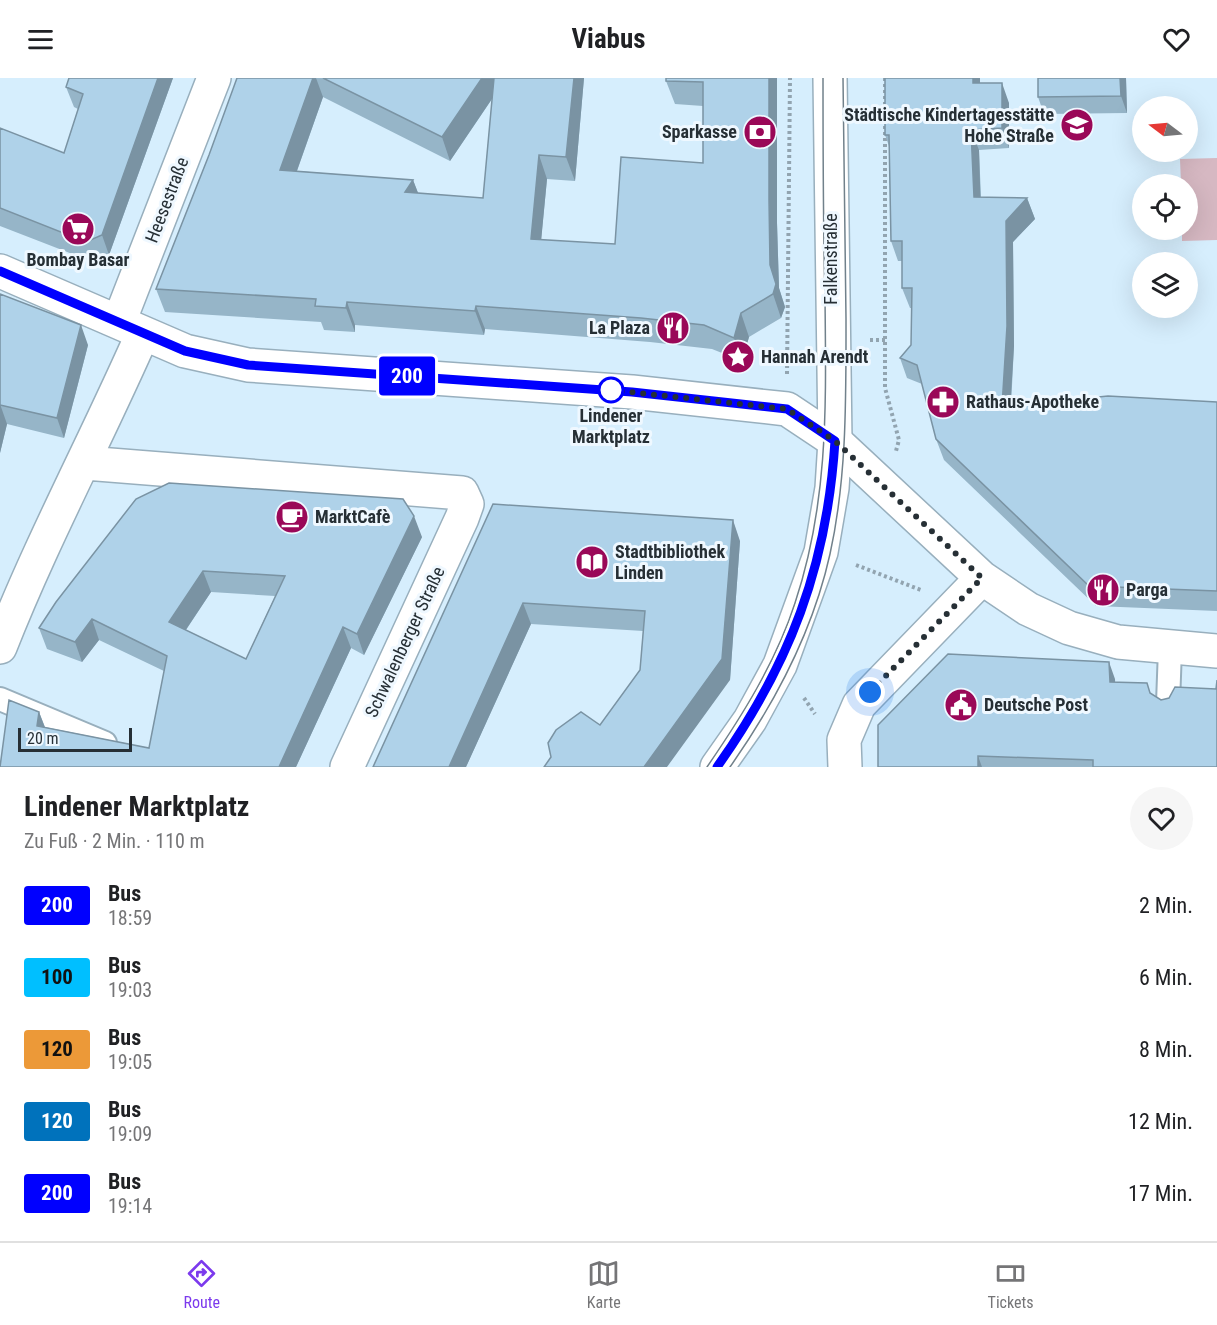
<!DOCTYPE html>
<html lang="de">
<head>
<meta charset="utf-8">
<style>
	body { margin:0; font-family:"Roboto Condensed",sans-serif; background:#f6f6f6; color:#202124; height:100vh; display:flex; flex-direction:column; font-size:22px; white-space:nowrap }
	* { box-sizing:border-box; margin:0 }
	p { font-size:20px; color:#757577 }
	.icon { flex:none; width:33px; height:33px; fill:none; stroke:currentColor; stroke-width:2; stroke-linecap:round; stroke-linejoin:round }
	.map { position:relative; height:689px; overflow:hidden }
	.panel { display:flex; flex-direction:column; background:#fff; flex:1 }
	.panel>* { flex:none }
	.badge { padding:0 12px; border-radius:4px; font-size:21px; line-height:39px }
	.needle { width:39px; rotate:286deg }
	.fabs { position:absolute; left:1132px; top:18px; display:grid; gap:12px }
	.fabs a { display:grid; place-items:center; width:66px; height:66px; border-radius:50%; background:#fff; box-shadow:0 6px 24px #0002; font-size:30px }
	.scale { position:absolute; left:18px; bottom:15px; width:114px; box-sizing:border-box; padding-left:6px; border:3px solid #262f35; border-top:0; font-size:16px; line-height:21px; white-space:nowrap; color:#262f35; -webkit-text-stroke:4px #eff8ff; paint-order:stroke }
	.you { position:absolute; width:30px; height:30px; margin:-15px; border:4px solid #fff; border-radius:50%; background:#1a73e8; box-shadow:0 0 0 9px #1a73e833 }
	.map>.badge { position:absolute; translate:-50% -50%; box-shadow:0 0 0 3px #fff }
	.round { display:grid; place-items:center; flex:none; width:63px; height:63px; border-radius:32px; background:#f6f6f6 }
	.headline { display:flex; align-items:center; justify-content:space-between; height:102px; padding:0 24px }
	h1 { font-size:28px; font-weight:700; line-height:45px }
	ul { padding:0; list-style:none }
	li { display:flex; align-items:center; gap:18px; height:72px; padding:0 24px }
	li div { flex:1 }
	li b { display:block; font-size:22px }
	li em { font-style:normal }
	li .badge { min-width:66px; font-weight:700; text-align:center }
	header { display:flex; justify-content:space-between; align-items:center; height:78px; padding:0 24px; background:#fff; font-size:27px; font-weight:700 }
	.tabs { display:flex; justify-content:space-around; align-items:center; height:84px; border-top:2px solid #e0e0e0; background:#fff; font-size:16px; color:#757577 }
	.tabs a { display:grid; justify-items:center; gap:3px }
	.tabs .selected { color:#7c3aed }
	.map>svg:first-child { display:block }
	.green { fill:#d6b8c2 }
	.lines { fill:none; stroke-linecap:round; stroke-linejoin:round }
	.service-casing { stroke:#98afbd; stroke-width:26 }
	.minor-casing { stroke:#98afbd; stroke-width:36 }
	.tertiary-casing { stroke:#98afbd; stroke-width:36 }
	.path { stroke:#92a4b0; stroke-width:4; stroke-dasharray:3 3; stroke-linecap:butt }
	.service { stroke:#fff; stroke-width:22 }
	.minor { stroke:#fff; stroke-width:33 }
	.tertiary { stroke:#fff; stroke-width:33 }
	.tram { stroke:#71818b; stroke-width:1.5 }
	.wall { fill:#96b5c8; fill-rule:evenodd }
	.shaded-wall { fill:#7a93a3 }
	.building { fill:#afd2e9; stroke:#7a93a3; stroke-width:1.5; fill-rule:evenodd }
	.line-casing { stroke:#fff; stroke-width:14 }
	.line { stroke:#00f; stroke-width:9 }
	.walk { stroke:#262f35; stroke-width:6; stroke-dasharray:0 10.8 }
	.stop-dot { fill:#fff; stroke:#00f; stroke-width:3 }
	.labels { text-anchor:middle; stroke-width:6; stroke-linejoin:round; paint-order:stroke }
	.poi-label { font-size:18px; font-weight:bold; fill:#262f35; stroke:#eff8ff; text-anchor:start }
	.street-label { font-size:18px; fill:#262f35; stroke:#eff8ff }
	.stop-label { font-size:18px; font-weight:bold; fill:#262f35; stroke:#eff8ff }
</style>
</head>
<body>
<header><svg class="icon" aria-label="menu" viewBox="0 0 24 24"><path d="M4 6h16M4 12h16M4 18h16"/></svg>Viabus<svg class="icon" aria-label="heart" viewBox="0 0 24 24"><path d="M12 20l-8-8c-3-5 5-10 8-4 3-6 11-1 8 4z"/></svg></header>
<div class="map">
<svg width="1217" height="689" viewBox="0 0 1217 689">
	<rect width="100%" height="100%" fill="#d6eefd"/>
	<!-- green -->
	<path class="green" d="M1217 80V162L1182 163V152H1188V106H1181L1180 81Z"/>
	<g class="lines">
		<!-- service casing -->
		<g class="service-casing">
			<path id="service" d="M0 621 105 665
				M1168 625 1170 571"/>
		</g>
		<!-- minor casing -->
		<g class="minor-casing">
			<path id="minor" d="M0 193 185 273 248 287 632 314 787 331 835 363 982 500 1028 531 1069 550 1118 564 1217 573
				M119 244 214 0
				M85 385 462 415 467 426 462 440 347 689
				M0 569C42 462 97 360 143 255
				M845 689 844 662 859 627 982 500"/>
		</g>
		<!-- tertiary casing -->
		<g class="tertiary-casing">
			<path id="tertiary" d="M717 689 750 642 780 587 808 510 821 474 832 410 835 363 830 0"/>
		</g>
		<!-- path -->
		<path class="path" d="M885 0V310L899 362 896 373
			M870 262H885
			M787 296 790 0
			M856 487 921 512
			M804 620 815 636"/>
		<!-- service -->
		<use href="#service" class="service"/>
		<!-- minor -->
		<use href="#minor" class="minor"/>
		<!-- tertiary -->
		<use href="#tertiary" class="tertiary"/>
		<!-- tram -->
		<path class="tram" d="M707 689C742 638 776 584 795 525 829 423 826 325 825 219 823 146 823 73 823 0
			M730 689C775 625 813 553 830 476 847 399 846 320 846 241 845 161 844 80 843 0"/>
	</g>
	<!-- wall -->
	<path class="wall" d="M173 0 109 177 93 184 0 148V50L64 75 78 31 74 29 66 9Z
		M237 0H584L575 103 547 101 541 162 615 166 703 85V28L675 26 666 3V0H777V145L779 210 785 229 781 240 749 259 742 283 712 271 650 264 485 251 484 257 355 247V254L324 252 321 244 165 234 156 211 209 77ZM323 19 450 83 492 21 483 120 418 115 413 102 297 93Z
		M1126 0 1127 35 1044 36 1038 19Z
		M980 5 1009 25V70L979 72 981 119 1027 120 1035 141 1013 164 1014 268 1011 328 1217 324V533L1096 528 944 382 936 361 922 306 907 300 900 280 911 267V230H910L902 210V183H898L891 163 889 68 885 57Z
		M0 216 88 267 64 360 7 346 0 375Z
		M136 421 422 459 364 577 351 570 296 689H0L39 634 45 649 149 670 164 593 99 562 82 584 47 571 39 550ZM211 514 275 518 246 581 186 552Z
		M493 426 740 463 730 602 551 679 600 647 640 592 643 553 531 546 466 689Z
		M1115 601V604L1151 616 1161 622 1216 611 1217 689H878Z"/>
	<!-- shaded-wall -->
	<path class="shaded-wall" d="M158 0H173L109 177 102 157Z
		M313 0H316L323 19 289 115 280 92Z
		M482 0H503L504 3 450 83 442 59Z
		M574 0H584L575 103 566 79Z
		M769 0H777V145L779 210 785 229 781 240 773 216 770 187 769 122Z
		M973 0H980V26L973 5Z
		M1120 0H1126L1127 35 1121 18Z
		M1002 5 1009 25V70L1002 50Z
		M971 52 979 72 981 139 974 119Z
		M539 77 547 101 539 185 531 161Z
		M413 102 422 125 405 114Z
		M1027 120 1035 141 1013 164 1014 268 1009 350 1002 329 1006 143Z
		M347 224 355 247V254L346 230Z
		M476 228 485 251 484 257 475 233Z
		M741 235 749 259 742 283 734 260Z
		M81 247 88 267 64 360 57 340Z
		M0 326 7 346 0 375Z
		M414 438 422 459 364 577 357 556Z
		M733 442 740 463 730 602 667 689H644Z
		M203 493 211 514 177 565 169 544Z
		M523 525 531 546 466 689H449Z
		M92 541 99 562 82 584 75 564Z
		M343 549 351 570 296 689H279Z
		M1109 584 1115 601 1116 620 1110 604Z
		M39 634 47 655 37 648Z
		M978 678 982 689H978Z"/>
	<!-- building -->
	<path class="building" d="M69 0H158L102 157 86 164 0 130V50L64 75 83 16 66 9Z
		M237 0H313L280 92 413 102 405 114 483 120 494 0H574L566 79 539 77 531 161 615 166 621 79 703 85V4L666 3V0H769V122L770 187 776 206 773 216 741 235 734 260 704 247 641 240 476 228 475 233 347 224 346 230 315 228 316 221 156 211 209 77Z
		M323 0H482L442 59Z
		M885 0H973V5H1002V50L971 52 974 119 1027 120 1006 143 1007 248 1002 329 1108 318 1217 324V513L1089 508 936 361 917 287 900 280 911 267 912 210H902V163H891L889 57H885Z
		M1038 0H1120L1121 18 1038 19Z
		M0 216 81 247 57 340 0 327Z
		M169 405 403 421 414 438 357 556 343 549 279 689H0L9 622 39 634 37 648 149 670 167 578 92 541 75 564 39 550 56 524 136 421ZM203 493 285 498 246 581 169 544Z
		M493 426 733 442 722 581 644 689H544L551 679 548 665 556 652 581 634 600 647 640 592 645 533 523 525 449 689H373Z
		M948 576 1109 584 1110 604 1147 605 1150 615 1161 622 1169 620 1175 609 1216 611 1217 602V689H1093V682L978 678V689H878V647Z"/>
	<g class="lines">
		<!-- line casing -->
		<g class="line-casing">
			<path id="line" d="M0 193 185 273 248 287 632 314 787 331 835 363C827 489 790 586 717 689"/>
		</g>
		<!-- line -->
		<use href="#line" class="line"/>
		<!-- walk -->
		<path class="walk" d="M611 312 787 331 835 363 982 500 870 614"/>
	</g>
	<!-- icons -->
	<defs>
		<g id="school-disc" transform="scale(1.725)"><circle r="9.5" fill="#9a0858" stroke="#eff8ff"/><path d="M0-5L7-2L0 1L-7-2ZM-4 1L0 2.5L4 1V4Q0 6-4 4Z" fill="#fff"/></g>
		<g id="bank-disc" transform="scale(1.725)"><circle r="9.5" fill="#9a0858" stroke="#eff8ff"/><path d="M-6-4H6V4H-6ZM0-2.3a2.3 2.3 0 1 0 0 4.6a2.3 2.3 0 1 0 0-4.6Z" fill="#fff"/></g>
		<g id="supermarket-disc" transform="scale(1.725)"><circle r="9.5" fill="#9a0858" stroke="#eff8ff"/><path d="M-6-5.5h2.5l.6 2H6L4.5 2H-2.5L-4.4-4H-6ZM-1.5 3.2a1.3 1.3 0 1 0 .1 0ZM3 3.2a1.3 1.3 0 1 0 .1 0Z" fill="#fff"/></g>
		<g id="restaurant-disc" transform="scale(1.725)"><circle r="9.5" fill="#9a0858" stroke="#eff8ff"/><path d="M-5-6h1v4h1v-4h1v4h1v-4h1v5L-1.5 .5V6h-2V.5L-5-1ZM5-6V6H3V1.5H1.5Q1.5-4 5-6Z" fill="#fff"/></g>
		<g id="sight-disc" transform="scale(1.725)"><circle r="9.5" fill="#9a0858" stroke="#eff8ff"/><path d="M0-6L1.8-2.2L6-1.7L2.9 1.2L3.7 5.4L0 3.3L-3.7 5.4L-2.9 1.2L-6-1.7L-1.8-2.2Z" fill="#fff"/></g>
		<g id="pharmacy-disc" transform="scale(1.725)"><circle r="9.5" fill="#9a0858" stroke="#eff8ff"/><path d="M-2-6h4v4h4v4h-4v4h-4v-4h-4v-4h4Z" fill="#fff"/></g>
		<g id="cafe-disc" transform="scale(1.725)"><circle r="9.5" fill="#9a0858" stroke="#eff8ff"/><path d="M-5.5-4.5H6V0H3Q3 3.5 0 3.5H-2.5Q-5.5 3.5-5.5 0ZM3-3.2v2h1.7v-2ZM-6 4.5H4V6H-6Z" fill="#fff"/></g>
		<g id="library-disc" transform="scale(1.725)"><circle r="9.5" fill="#9a0858" stroke="#eff8ff"/><path d="M-6-4Q-3-5.5-.7-3.5V5Q-3 3-6 4ZM6-4Q3-5.5 .7-3.5V5Q3 3 6 4Z" fill="#fff"/></g>
		<g id="civic-disc" transform="scale(1.725)"><circle r="9.5" fill="#9a0858" stroke="#eff8ff"/><path d="M-.6-6.5H3V-4.5H.6V-3L4-1V1h2V6H-6V1h2V-1L-.6-3ZM-1.2 2.5V6h2.4V2.5Z" fill="#fff"/></g>
	</defs>
	<g fill-rule="evenodd">
		<use href="#school-disc" x="1077" y="47"/>
		<use href="#bank-disc" x="760" y="54"/>
		<use href="#supermarket-disc" x="78" y="151"/>
		<use href="#restaurant-disc" x="673" y="250"/>
		<use href="#sight-disc" x="738" y="279"/>
		<use href="#pharmacy-disc" x="943" y="324"/>
		<use href="#cafe-disc" x="292" y="439"/>
		<use href="#library-disc" x="592" y="484"/>
		<use href="#restaurant-disc" x="1103" y="512"/>
		<use href="#civic-disc" x="961" y="627"/>
	</g>
	<!-- markers -->
	<circle class="stop-dot" cx="611" cy="312" r="12"/>
	<g class="labels">
		<!-- poi labels -->
		<g class="poi-label">
			<text x="1054" y="43" text-anchor="end">Städtische Kindertagesstätte<tspan x="1054" dy="21">Hohe Straße</tspan></text>
			<text x="737" y="60" text-anchor="end">Sparkasse</text>
			<text x="78" y="188" text-anchor="middle">Bombay Basar</text>
			<text x="650" y="256" text-anchor="end">La Plaza</text>
			<text x="761" y="285">Hannah Arendt</text>
			<text x="966" y="330">Rathaus-Apotheke</text>
			<text x="315" y="445">MarktCafè</text>
			<text x="615" y="480">Stadtbibliothek<tspan x="615" dy="21">Linden</tspan></text>
			<text x="1126" y="518">Parga</text>
			<text x="984" y="633">Deutsche Post</text>
		</g>
		<!-- street labels -->
		<g class="street-label">
			<text transform="translate(167 122) rotate(-69)" y="6">Heesestraße</text>
			<text transform="translate(831 181) rotate(-90)" y="6">Falkenstraße</text>
			<text transform="translate(405 564) rotate(-65)" y="6">Schwalenberger Straße</text>
		</g>
		<!-- stop labels -->
		<g class="stop-label">
			<text x="611" y="344">Lindener<tspan x="611" dy="21">Marktplatz</tspan></text>
		</g>
	</g>
</svg>
<div class="fabs">
<a><svg class="needle" viewBox="-14 -14 28 28"><path d="M0-13l5 13h-10z" fill="#e53935"/><path d="M0 13l5-13h-10z" fill="#757577"/></svg></a>
<a><svg class="icon" aria-label="locate" viewBox="0 0 24 24"><circle cx="12" cy="12" r="6"/><path d="M12 2v4M12 18v4M2 12h4M18 12h4"/></svg></a>
<a><svg class="icon" aria-label="layers" viewBox="0 0 24 24"><path d="M12 4l9 5-9 5-9-5zM3 14l9 5 9-5"/></svg></a>
</div>
<div class="scale">20 m</div>
<div class="you" style="left:870px;top:614px"></div>
<b class="badge" style="left:407px;top:298px;background:#00f;color:#fff">200</b>
</div>
<section class="panel">
<div class="headline"><div><h1>Lindener Marktplatz</h1><p>Zu Fuß · 2 Min. · 110 m</p></div><a class="round"><svg class="icon" aria-label="heart" viewBox="0 0 24 24"><path d="M12 20l-8-8c-3-5 5-10 8-4 3-6 11-1 8 4z"/></svg></a></div>
<ul>
<li><span class="badge" style="background:#00f;color:#fff">200</span><div><b>Bus</b><p>18:59</p></div><em>2 Min.</em></li>
<li><span class="badge" style="background:#00bfff;color:#111">100</span><div><b>Bus</b><p>19:03</p></div><em>6 Min.</em></li>
<li><span class="badge" style="background:#ec9938;color:#111">120</span><div><b>Bus</b><p>19:05</p></div><em>8 Min.</em></li>
<li><span class="badge" style="background:#0072bc;color:#fff">120</span><div><b>Bus</b><p>19:09</p></div><em>12 Min.</em></li>
<li><span class="badge" style="background:#00f;color:#fff">200</span><div><b>Bus</b><p>19:14</p></div><em>17 Min.</em></li>
</ul>
</section>
<nav class="tabs">
<a class="selected"><svg class="icon" aria-label="directions" viewBox="0 0 24 24"><path d="M12 3l9 9-9 9-9-9zM9 14v-3h6M13 9l2 2-2 2"/></svg>Route</a>
<a><svg class="icon" aria-label="map" viewBox="0 0 24 24"><path d="M3 6l6-2 6 2 6-2v14l-6 2-6-2-6 2zM9 4v14M15 6v14"/></svg>Karte</a>
<a><svg class="icon" aria-label="tickets" viewBox="0 0 24 24"><path d="M3 7h18v10H3zM15 7v10"/></svg>Tickets</a>
</nav>
</body>
</html>
